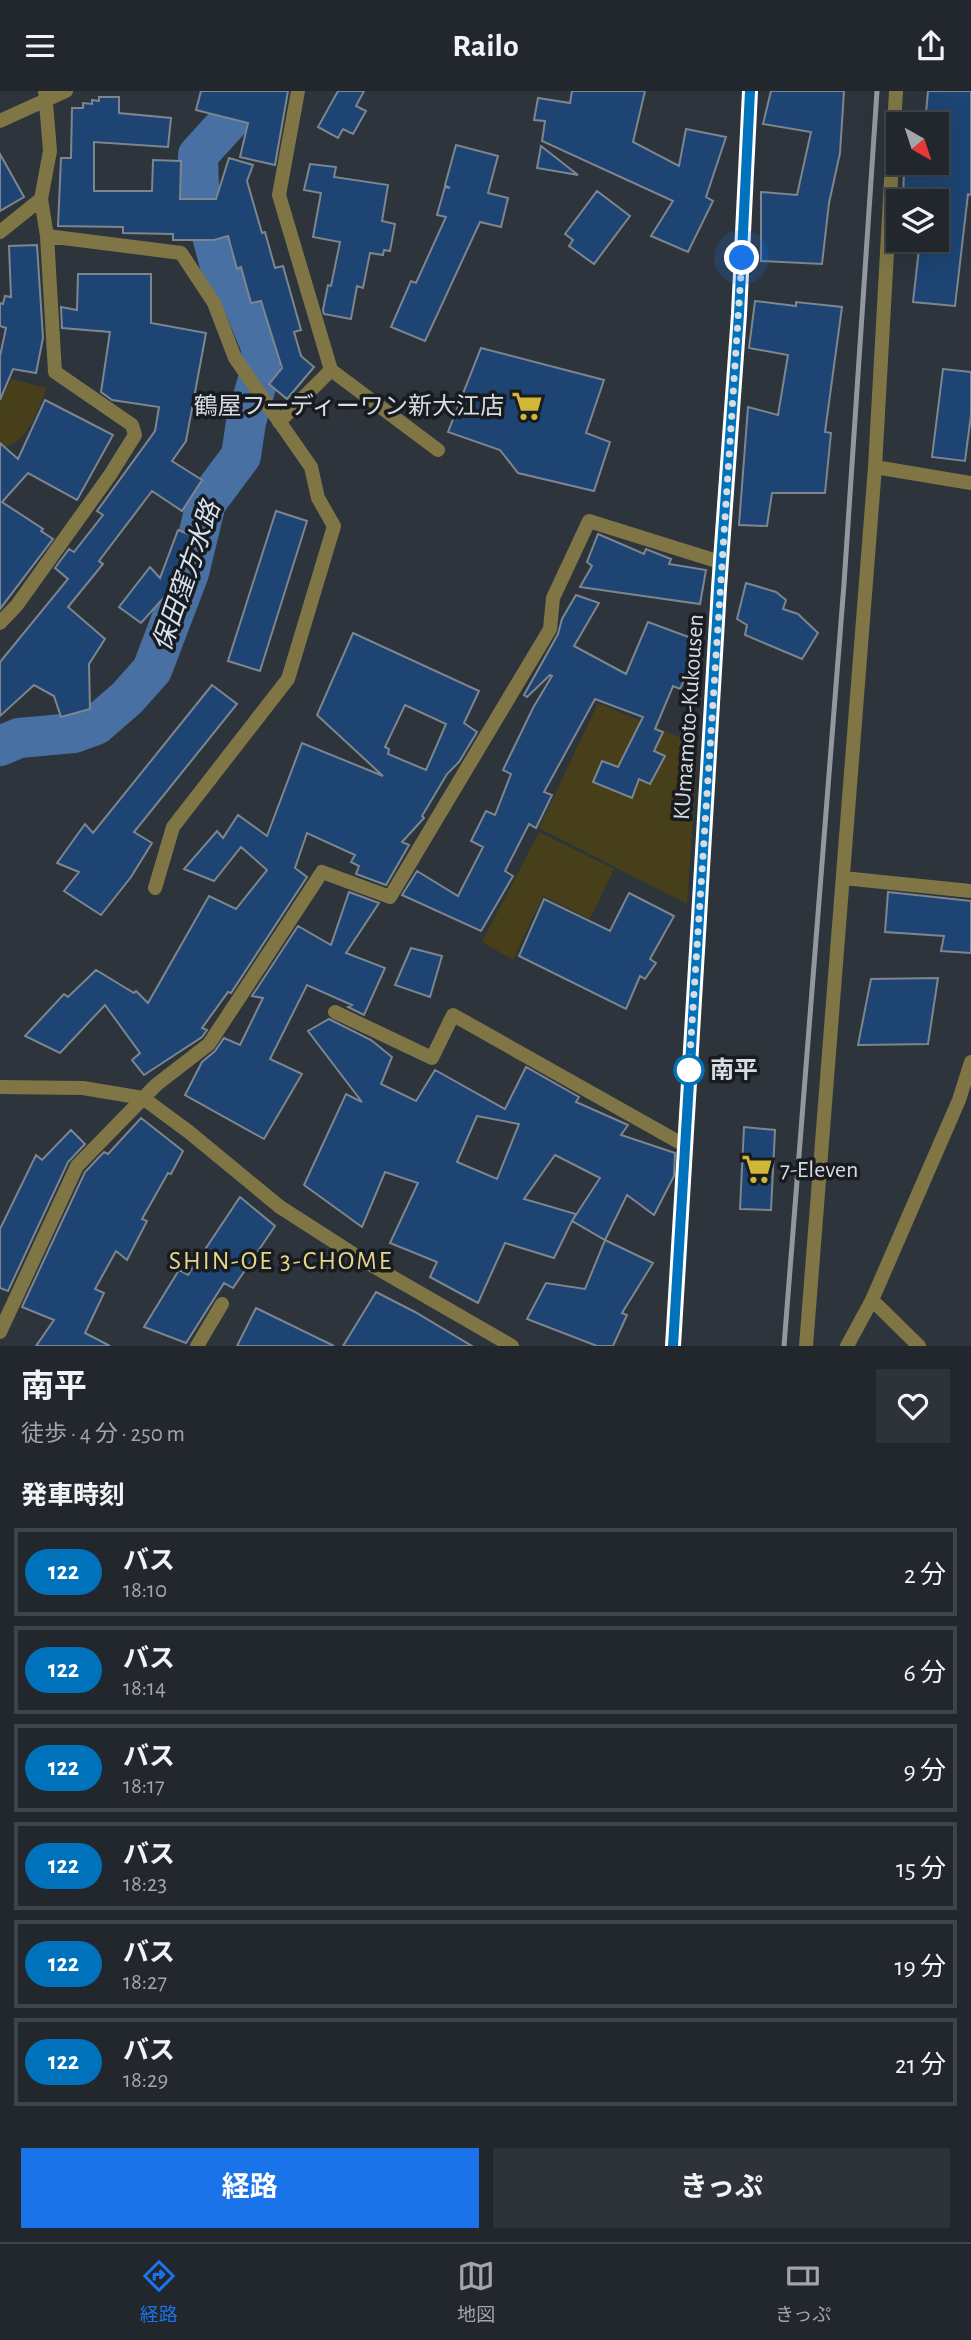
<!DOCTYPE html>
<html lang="ja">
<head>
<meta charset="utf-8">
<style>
	body { margin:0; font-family:"Alegreya Sans","Noto Sans JP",sans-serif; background:#2e3339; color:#f1f3f6; height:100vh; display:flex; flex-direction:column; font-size:26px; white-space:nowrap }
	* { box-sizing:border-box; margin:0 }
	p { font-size:23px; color:#a2a5aa }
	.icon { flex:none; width:38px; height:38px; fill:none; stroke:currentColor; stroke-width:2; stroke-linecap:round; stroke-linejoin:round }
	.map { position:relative; height:1255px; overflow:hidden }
	.sheet { display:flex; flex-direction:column; background:#22272d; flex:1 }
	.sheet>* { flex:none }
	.badge { padding:0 14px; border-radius:23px; font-size:24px; line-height:46px }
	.needle { width:46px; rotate:141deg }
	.buttons { position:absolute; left:886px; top:21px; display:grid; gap:14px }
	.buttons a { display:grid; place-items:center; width:63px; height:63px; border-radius:0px; background:#22272d; box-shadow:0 7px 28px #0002,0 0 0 2px #3f4449; font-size:35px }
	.you { position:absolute; width:35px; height:35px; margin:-18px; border:5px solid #fff; border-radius:50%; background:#1a73e8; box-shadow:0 0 0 10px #1a73e833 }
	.map>.badge { position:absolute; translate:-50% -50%; box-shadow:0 0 0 4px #fff }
	h2 { padding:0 21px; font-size:26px; line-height:63px }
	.round { display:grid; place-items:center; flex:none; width:74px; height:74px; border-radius:0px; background:#2e3339 }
	.head { display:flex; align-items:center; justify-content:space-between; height:119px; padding:0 21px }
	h1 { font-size:33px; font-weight:700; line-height:52px }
	.cta { display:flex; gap:14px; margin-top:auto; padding:14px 21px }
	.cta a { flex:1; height:80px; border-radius:0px; background:#1a73e8; color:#fff; font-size:28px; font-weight:700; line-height:80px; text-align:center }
	.cta a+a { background:#2e3339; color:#f1f3f6 }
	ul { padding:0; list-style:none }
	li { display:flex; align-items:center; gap:21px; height:88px; margin:0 14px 10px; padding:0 7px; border:4px solid #3f4449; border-radius:0px }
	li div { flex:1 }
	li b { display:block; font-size:26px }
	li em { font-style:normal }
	li .badge { min-width:77px; font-weight:700; text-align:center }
	header { display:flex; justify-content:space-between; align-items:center; height:91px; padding:0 21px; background:#22272d; font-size:32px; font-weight:700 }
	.tabs { display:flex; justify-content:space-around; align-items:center; height:98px; border-top:2px solid #3f4449; background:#22272d; font-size:19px; color:#a2a5aa }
	.tabs a { display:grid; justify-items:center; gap:4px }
	.tabs .active { color:#1a73e8 }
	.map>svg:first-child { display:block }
	.green { fill:#473f1a }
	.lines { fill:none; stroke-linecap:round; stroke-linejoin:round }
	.river { stroke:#4870a2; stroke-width:40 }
	.building { fill:#1d4473; stroke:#7d858e; stroke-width:2; fill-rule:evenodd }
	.minor { stroke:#807545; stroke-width:14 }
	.secondary { stroke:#ac9949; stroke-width:14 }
	.rail { stroke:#92989e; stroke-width:5 }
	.line-casing { stroke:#fff; stroke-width:16 }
	.line { stroke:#0072bc; stroke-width:10 }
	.walk { stroke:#d7dce1; stroke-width:7; stroke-dasharray:0 12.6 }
	.stop-dot { fill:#fff; stroke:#0072bc; stroke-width:3.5 }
	.labels { text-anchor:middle; stroke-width:7; stroke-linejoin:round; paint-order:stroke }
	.poi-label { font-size:24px; fill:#d7dce1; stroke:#181b1f; text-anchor:end }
	.street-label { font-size:24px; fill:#d7dce1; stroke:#181b1f }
	.stop-label { font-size:24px; font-weight:bold; fill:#d7dce1; stroke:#181b1f; text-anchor:start }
	.water-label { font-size:26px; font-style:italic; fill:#d7e3f2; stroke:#181b1f }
	.neighbourhood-label { font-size:26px; letter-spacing:2px; fill:#e8d688; stroke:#181b1f }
</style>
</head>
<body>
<header><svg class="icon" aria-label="menu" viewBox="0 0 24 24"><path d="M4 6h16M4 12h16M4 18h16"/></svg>Railo<svg class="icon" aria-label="share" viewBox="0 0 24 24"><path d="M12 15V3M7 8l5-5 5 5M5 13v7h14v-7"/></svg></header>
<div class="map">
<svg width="971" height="1255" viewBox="0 0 971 1255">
	<rect width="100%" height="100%" fill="#2d343c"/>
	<!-- green -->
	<path class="green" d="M11 288 47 297C37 319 28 354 0 357V313Z
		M598 612 698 654 687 813 539 737Z
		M539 741 614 778 590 828 543 805 513 869 482 851Z"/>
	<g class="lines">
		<!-- river -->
		<path class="river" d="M0 655 19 647 74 642 96 634 127 607 152 579 189 482 206 412 241 365 246 331 260 281 261 256 244 215 219 171 199 96 198 64 240 18 246 0"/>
	</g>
	<!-- building -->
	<path class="building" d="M201 0H288L275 74 240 66 248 32 196 19Z
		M338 0H364L356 15 366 20 353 43 343 38 338 47 318 36Z
		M572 0H645L633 51 679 75 686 38 726 46 706 106 713 110 688 161 651 145 673 110 542 50 545 30 534 29 538 7 570 12Z
		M771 0H844L840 62 829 112 822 173 761 170V101L797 104 811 41 763 33Z
		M928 0H971V104L968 103 955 215 913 211 920 149H936V108L903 107 904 81H914V72H936V33H925Z
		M99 6H119V22L171 27 168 56 94 51V100H152L153 69 181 70 180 108H216L229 67 253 74 247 90 262 142 265 141 275 177 283 175 301 239 294 241 301 265 314 276 287 308 269 293 282 277 261 210 251 212 241 176 237 178 228 145 214 149H173V143L123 142V136L58 135 61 67H71L72 17H83V12L92 13V9L99 10Z
		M456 54 498 65 488 102 508 107 501 136 480 131 425 250 391 236 411 190 416 192 446 126 437 124 445 96 450 97 445 94Z
		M541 55 578 84 537 77Z
		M0 63 24 106 0 120Z
		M310 73 336 76 334 86 388 94 382 130 395 133 390 160 384 159 383 164 370 162 363 197 357 195 351 228 324 223 323 219 328 194 331 195 340 151 313 146 321 102 304 99Z
		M597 100 630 125 594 173 569 155 573 149 565 143Z
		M37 154 43 247 36 282 13 278 0 309V265L6 237 0 235V212L3 213 5 205 11 206 9 155Z
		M78 183H151V232L206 242 186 350 172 370 202 389 182 420 152 400 99 470 103 473 68 516 105 548 89 573 90 618 61 626 54 605 34 594 0 625V571L68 488 55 477 69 458 74 461 103 424 97 420 155 340 159 316 112 309 101 301 110 241 62 237 61 216 77 219Z
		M755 210 796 215V211L842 216 825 341 831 342 825 402H772L767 435 739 434 748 316 778 324 788 264 749 257Z
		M481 257 604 289 586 342 610 351 594 400 518 382 500 359 448 341Z
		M943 278 971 281V324L965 370 932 366Z
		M45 309 113 344 77 409 28 382 2 411 43 438 41 440 53 448 0 518V352L18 368Z
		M276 420 307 430 260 580 228 570Z
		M178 439 193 445 176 493 141 532 119 516 150 476 160 487Z
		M598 443 644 463 646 458 671 468 669 473 706 479 700 513 580 496 592 475 587 471Z
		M746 492 776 501 786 509 783 518 798 523 818 542 802 568 745 544 747 534 737 528Z
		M576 504 599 512 574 555 626 583 648 531 694 548 697 562 680 598 673 595 655 638 663 641 654 660 665 665 650 693 639 688 632 707 593 691 602 670 618 676 643 626 595 608 544 701 552 704 536 737 529 733 505 780 513 785 481 840 402 804 417 780 458 805 483 756 471 750 486 720 495 724 511 683 503 679 533 617 552 585 550 584 527 606 524 604 558 543 562 528Z
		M353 542 479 600 464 632 477 641 459 671 447 683 422 725 424 727 402 751 409 754 386 794 356 783 359 775 351 771 355 764 307 742 295 777 307 786 231 902 228 901 202 937 207 939 202 946 144 984 132 969 140 962 105 914 60 962 25 945 64 903 68 906 96 879 134 902 136 900 148 912 209 805 236 818 267 779 241 756 214 790 184 778 217 740 223 747 238 724 267 745 302 652 383 685 317 624ZM405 614 446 633 426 679 388 663 389 658 385 656Z
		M212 594 237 613 134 741 152 752 131 786 101 824 64 800 79 781 57 772 85 733 93 742Z
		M349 801 379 812 346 862 385 877 364 924 348 916 352 914 307 894 270 968 302 983 264 1048 185 1004 202 971 215 960 224 947 240 954 263 907 252 905 298 835 331 854Z
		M888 801 971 810V862L941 860 944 845 885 841Z
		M629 802 674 825 650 868 656 872 645 888 640 885 626 918 519 865 544 808 610 840Z
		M411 857 442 865 430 906 395 894Z
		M938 887 928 953 858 954 871 888Z
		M329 928 371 949 392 966 381 993 416 1010 435 979 505 1018 526 976 579 1006 576 1011 628 1034 621 1044 675 1062 674 1085 654 1124 627 1104 605 1149 572 1130 554 1167 505 1152 478 1212 430 1186 437 1171 390 1152 418 1092 385 1081 362 1136 304 1094 346 1003 362 1011 308 940ZM477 1025 519 1033 497 1088 457 1071ZM555 1064 600 1087 572 1130 576 1123 524 1108Z
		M141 1027 183 1060 171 1083 168 1082 142 1128 147 1130 127 1169 116 1160 95 1198 104 1202 85 1242 110 1255H36L54 1229 22 1216 85 1081 104 1061 108 1063Z
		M744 1036 775 1039 771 1119 740 1118Z
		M71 1039 85 1053 68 1071 8 1200 0 1197V1138L36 1064 42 1069Z
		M240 1106 275 1135 233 1197 224 1192 186 1252 144 1236 179 1179 188 1184Z
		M605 1149 653 1172 622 1222 627 1224 613 1255H597L527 1228 546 1192 585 1198Z
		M376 1201 415 1221 472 1255H343Z
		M256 1217 334 1255H237Z"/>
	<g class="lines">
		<!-- minor -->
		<path class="minor" d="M45 0 50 60 41 108 47 145 181 162 214 212 235 267 311 376 318 407 334 435 288 588 173 736 155 797
			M298 0 279 104 331 279 438 359
			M0 30 66 0
			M0 141 41 108
			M279 331 331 279
			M875 376 971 392
			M0 532 17 514 110 384 135 344 132 334 55 281 47 145
			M843 787 971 800
			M335 921 432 967 453 924 684 1054
			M0 996 83 997 143 1007 189 1041 280 1116 361 1168 512 1255
			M872 1209 919 1255
			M0 1241 77 1075 156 994 209 953 322 781 390 806 550 538 553 507 589 430 720 471
			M197 1255 222 1213
			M806 1255 875 376 896 0
			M847 1255 872 1209 959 1009 971 971"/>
		<!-- secondary -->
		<path class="secondary" d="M673 1255 720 471 739 223 750 0"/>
		<!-- rail -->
		<path class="rail" d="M784 1255 844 493 877 0"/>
	</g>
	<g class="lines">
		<!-- line casing -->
		<g class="line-casing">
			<path id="line" d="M673 1255 719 497 739 223 750 0"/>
		</g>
		<!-- line -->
		<use href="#line" class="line"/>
		<!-- walk -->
		<path class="walk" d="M689 979 742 167"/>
	</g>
	<!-- icons -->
	<defs>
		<g id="supermarket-bare" transform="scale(2.415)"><path d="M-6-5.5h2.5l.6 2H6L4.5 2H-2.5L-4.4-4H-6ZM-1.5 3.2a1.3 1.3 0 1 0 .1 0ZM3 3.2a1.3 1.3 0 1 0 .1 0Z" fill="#d2b736" stroke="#181b1f" stroke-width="2.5" paint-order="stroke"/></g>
	</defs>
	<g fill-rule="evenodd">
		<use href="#supermarket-bare" x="527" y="315"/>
		<use href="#supermarket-bare" x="757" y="1078"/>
	</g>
	<!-- markers -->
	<circle class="stop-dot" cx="689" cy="979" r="14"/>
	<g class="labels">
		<!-- poi labels -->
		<g class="poi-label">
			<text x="504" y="323">鶴屋フーディーワン新大江店</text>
			<text x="780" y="1086" text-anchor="start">7-Eleven</text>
		</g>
		<!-- street labels -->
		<g class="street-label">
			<text transform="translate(688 626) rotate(-86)" y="8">KUmamoto-Kukousen</text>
		</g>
		<!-- stop labels -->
		<g class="stop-label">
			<text x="710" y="987">南平</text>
		</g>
		<!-- water labels -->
		<g class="water-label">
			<text transform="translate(186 485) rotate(-71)" y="9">保田窪方水路</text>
		</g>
		<!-- neighbourhood labels -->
		<g class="neighbourhood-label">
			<text x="281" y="1178">SHIN-OE 3-CHOME</text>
		</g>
	</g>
</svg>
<div class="buttons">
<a><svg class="needle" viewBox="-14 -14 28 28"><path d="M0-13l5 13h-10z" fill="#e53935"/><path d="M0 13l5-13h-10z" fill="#a2a5aa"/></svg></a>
<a><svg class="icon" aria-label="layers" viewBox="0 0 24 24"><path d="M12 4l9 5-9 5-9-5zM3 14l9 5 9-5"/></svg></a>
</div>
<div class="you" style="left:742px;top:167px"></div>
</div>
<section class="sheet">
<div class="head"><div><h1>南平</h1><p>徒歩 · 4 分 · 250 m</p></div><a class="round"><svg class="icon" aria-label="heart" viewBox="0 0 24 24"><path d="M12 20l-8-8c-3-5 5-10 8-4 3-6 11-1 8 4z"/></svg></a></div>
<h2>発車時刻</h2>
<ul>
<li><span class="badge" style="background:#0072bc;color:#fff">122</span><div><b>バス</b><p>18:10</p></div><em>2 分</em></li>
<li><span class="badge" style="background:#0072bc;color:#fff">122</span><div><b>バス</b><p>18:14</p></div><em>6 分</em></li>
<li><span class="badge" style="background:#0072bc;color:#fff">122</span><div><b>バス</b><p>18:17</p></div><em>9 分</em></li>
<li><span class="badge" style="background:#0072bc;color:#fff">122</span><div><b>バス</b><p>18:23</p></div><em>15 分</em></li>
<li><span class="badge" style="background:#0072bc;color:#fff">122</span><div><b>バス</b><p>18:27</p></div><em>19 分</em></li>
<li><span class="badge" style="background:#0072bc;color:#fff">122</span><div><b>バス</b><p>18:29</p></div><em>21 分</em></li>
</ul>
<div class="cta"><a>経路</a><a>きっぷ</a></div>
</section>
<nav class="tabs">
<a class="active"><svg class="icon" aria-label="directions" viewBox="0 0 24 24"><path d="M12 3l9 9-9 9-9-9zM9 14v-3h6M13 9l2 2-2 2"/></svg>経路</a>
<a><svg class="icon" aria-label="map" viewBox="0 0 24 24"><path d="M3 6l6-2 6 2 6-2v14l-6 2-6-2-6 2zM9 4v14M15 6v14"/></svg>地図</a>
<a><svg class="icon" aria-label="tickets" viewBox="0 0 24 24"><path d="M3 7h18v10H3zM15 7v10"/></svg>きっぷ</a>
</nav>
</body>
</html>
